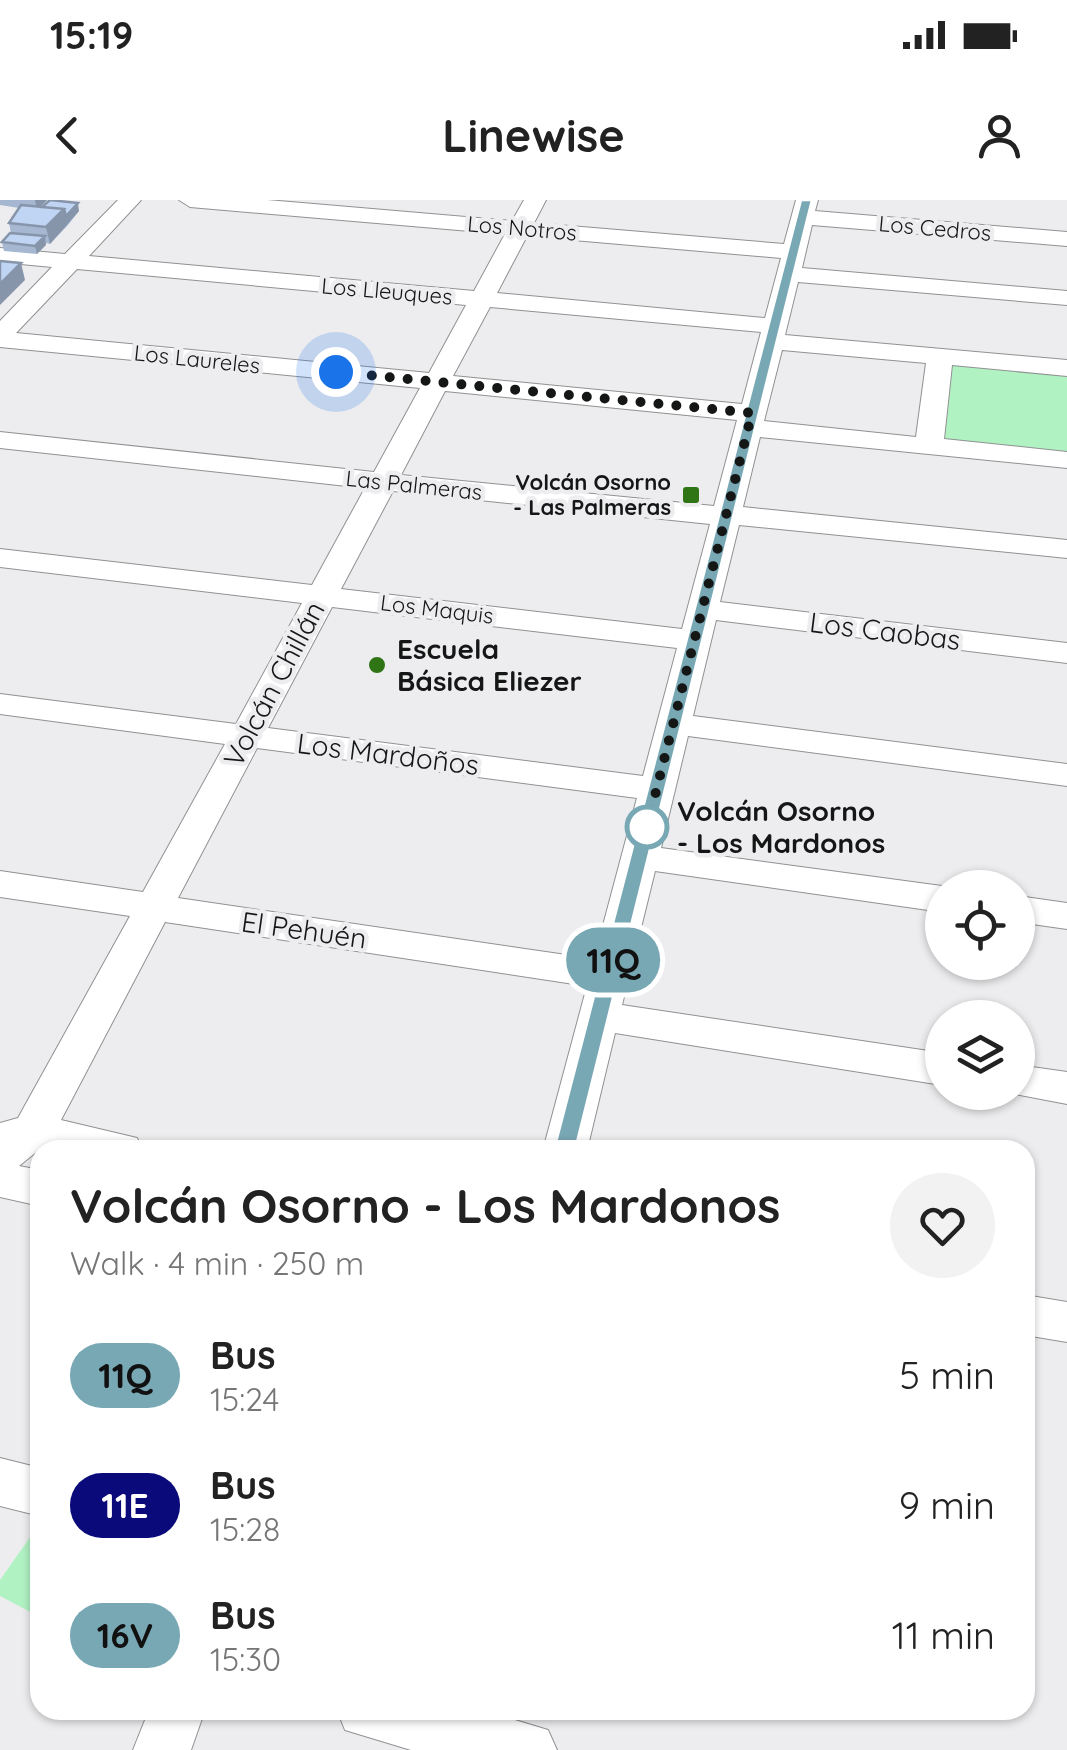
<!DOCTYPE html>
<html lang="en">
<head>
<meta charset="utf-8">
<style>
	body { margin:0; font-family:Quicksand,sans-serif; background:#f2f2f2; color:#222; height:100vh; display:flex; flex-direction:column; font-size:38px; white-space:nowrap }
	* { box-sizing:border-box; margin:0 }
	p { font-size:32px; color:#767676 }
	.icon { flex:none; width:55px; height:55px; fill:none; stroke:currentColor; stroke-width:2; stroke-linecap:round; stroke-linejoin:round }
	.map { position:relative; flex:1; overflow:hidden }
	.drawer { position:absolute; left:30px; top:940px; width:1005px; height:580px; display:flex; flex-direction:column; background:#fff; border-radius:30px; box-shadow:0 2px 8px #0004 }
	.drawer>* { flex:none }
	.badge { padding:0 20px; border-radius:32px; font-size:35px; line-height:65px }
	.buttons { position:absolute; left:925px; top:670px; display:grid; gap:20px }
	.buttons a { display:grid; place-items:center; width:110px; height:110px; border-radius:50%; background:#fff; box-shadow:0 2px 8px #0004; font-size:50px }
	.you { position:absolute; width:50px; height:50px; margin:-25px; border:8px solid #fff; border-radius:50%; background:#1a73e8; box-shadow:0 0 0 15px #1a73e833 }
	.map>.badge { position:absolute; translate:-50% -50%; box-shadow:0 0 0 5px #fff }
	.round { display:grid; place-items:center; flex:none; width:105px; height:105px; border-radius:52px; background:#f2f2f2 }
	.head { display:flex; align-items:center; justify-content:space-between; height:170px; padding:0 40px }
	h1 { font-size:48px; font-weight:700; line-height:75px }
	ul { padding:0; list-style:none }
	li { display:flex; align-items:center; gap:30px; height:130px; padding:0 40px }
	li div { flex:1 }
	li b { display:block; font-size:38px }
	li em { font-style:normal }
	li .badge { min-width:110px; font-weight:700; text-align:center }
	.status { display:flex; justify-content:space-between; align-items:center; height:70px; padding:0 50px; background:#fff; direction:ltr }
	.status svg { height:28px; fill:currentColor }
	header { display:flex; justify-content:space-between; align-items:center; height:130px; padding:0 40px; background:#fff; font-size:45px; font-weight:700 }
	.map>svg:first-child { display:block }
	.green { fill:#b1f2c3 }
	.lines { fill:none; stroke-linecap:round; stroke-linejoin:round }
	.street-casing { stroke:#909192; stroke-width:2 }
	.street { fill:#fff; fill-rule:evenodd }
	.wall { fill:#a5b7d1 }
	.shaded-wall { fill:#8695aa }
	.building { fill:#c0d5f3; stroke:#8695aa; stroke-width:2.5 }
	.line { fill:#79a8b5; stroke:#fff; stroke-width:2.5 }
	.walk { stroke:#151616; stroke-width:10; stroke-dasharray:0 18 }
	.poi-dot { fill:#2f7415; stroke:#ededef; stroke-width:4 }
	.stop-dot { fill:#fff; stroke:#79a8b5; stroke-width:5 }
	.labels { text-anchor:middle; stroke-width:9; stroke-linejoin:round; paint-order:stroke }
	.far-street-label { font-size:22px; fill:#151616; stroke:#ededef }
	.far-poi-label { font-size:22px; font-weight:bold; fill:#151616; stroke:#ededef; text-anchor:end }
	.street-label { font-size:28px; fill:#151616; stroke:#ededef }
	.poi-label { font-size:28px; font-weight:bold; fill:#151616; stroke:#ededef; text-anchor:start }
	.stop-label { font-size:28px; font-weight:bold; fill:#151616; stroke:#ededef; text-anchor:start }
</style>
</head>
<body>
<div class="status"><b>15:19</b><svg viewBox="0 0 49 12"><path d="M0 12V9h3v3zM5 12V6h3v6zM10 12V3h3v9zM15 12V0h3v12zM26 1h20v11H26zM47 4h2v5h-2z"/></svg></div>
<header><svg class="icon" aria-label="back" viewBox="0 0 24 24"><path d="M15 5l-7 7 7 7"/></svg>Linewise<svg class="icon" aria-label="person" viewBox="0 0 24 24"><circle cx="12" cy="8" r="4"/><path d="M4 21q1-7 8-7t8 7"/></svg></header>
<div class="map">
<svg width="1067" height="1550" viewBox="0 0 1067 1550">
	<rect width="100%" height="100%" fill="#ededef"/>
	<!-- green -->
	<path class="green" d="M942 158 1067 169V259L932 245Z
		M40 1323V1417L0 1396V1380Z"/>
	<g class="lines">
		<!-- street casing -->
		<g class="street-casing">
			<path id="street" d="M118 0H141L89 56 474 91 505 34 190 7 179 0H267L512 21 524 0H546L534 23 784 44 796 0H818L815 11 1067 32V46L812 25 802 68 1067 91V105L798 82 785 135 1067 160V176L952 165 944 239 1067 252V268L760 237 743 307 1067 340V358L739 325 720 402 1067 443V463L716 420 693 516 1067 564V586L688 536 661 648 942 686 947 688H942V712L655 671 622 805 942 853V885L615 833 587 950H543L587 786 165 722 61 920 137 938 143 950 40 949 19 966 40 970V1006L0 997V923L18 918 130 716 0 697V671L143 692 225 544 0 514V494L236 524 302 403 0 367V349L312 385 365 288 0 248V232L374 272 420 188 0 147V121L52 67 0 62V48L65 54ZM527 36 781 58 765 118 497 93ZM77 69 466 105 429 173 16 133ZM490 107 761 132 742 204 453 176ZM782 150 926 163 916 237 764 221ZM445 191 737 220 714 306 401 275ZM393 291 710 324 682 429 341 389ZM332 407 677 448 643 576 268 528ZM257 548 637 598 594 759 178 698Z
				M1018 696 1067 703V729L1018 722Z
				M1018 865 1067 872V904L1004 892H1018Z
				M1025 1095 1067 1102V1142L1025 1135Z
				M0 1258 40 1268V1316L0 1306Z
				M149 1510H205L191 1550H133Z
				M337 1510H482L548 1530 557 1550H411L345 1530Z"/>
		</g>
		<!-- street -->
		<use href="#street" class="street"/>
	</g>
	<!-- wall -->
	<path class="wall" d="M0 0H47L40 7 79 11 68 25 50 44 46 43 37 54 4 51 2 42 11 33 9 23 19 8 0 5Z"/>
	<!-- shaded-wall -->
	<path class="shaded-wall" d="M35 0H47L37 10Z
		M78 3 79 11 50 44 46 27 64 9Z
		M45 36 46 45 37 54 35 46Z
		M21 63 25 80 0 105V84Z"/>
	<!-- building -->
	<path class="building" d="M50 0 78 3 66 16 64 9 42 7Z
		M21 5 64 9 46 27 9 23Z
		M10 33 45 36 35 46 2 42Z
		M0 61 21 63 0 84Z"/>
	<!-- line -->
	<path class="line" d="M801 0H812L575 950 565 958 554 950Z"/>
	<g class="lines">
		<!-- walk -->
		<path class="walk" d="M336 172 752 213 647 627"/>
	</g>
	<!-- markers -->
	<g class="poi-dot">
		<rect x="681" y="285" width="20" height="20" rx="5"/>
		<circle cx="377" cy="465" r="10"/>
	</g>
	<circle class="stop-dot" cx="647" cy="627" r="20"/>
	<g class="labels">
		<!-- far-street labels -->
		<g class="far-street-label">
			<text transform="translate(522 28) rotate(5)" y="8">Los Notros</text>
			<text transform="translate(935 28) rotate(5)" y="8">Los Cedros</text>
			<text transform="translate(387 91) rotate(5)" y="8">Los Lleuques</text>
			<text transform="translate(197 159) rotate(6)" y="8">Los Laureles</text>
			<text transform="translate(414 285) rotate(6)" y="8">Las Palmeras</text>
			<text transform="translate(437 409) rotate(7)" y="8">Los Maquis</text>
		</g>
		<!-- far-poi labels -->
		<g class="far-poi-label">
			<text x="671" y="290">Volcán Osorno<tspan x="671" dy="25">- Las Palmeras</tspan></text>
		</g>
		<!-- street labels -->
		<g class="street-label">
			<text transform="translate(885 431) rotate(7)" y="10">Los Caobas</text>
			<text transform="translate(274 484) rotate(-62)" y="10">Volcán Chillán</text>
			<text transform="translate(388 554) rotate(7)" y="10">Los Mardoños</text>
			<text transform="translate(304 730) rotate(8)" y="10">El Pehuén</text>
		</g>
		<!-- poi labels -->
		<g class="poi-label">
			<text x="397" y="459">Escuela<tspan x="397" dy="32">Básica Eliezer</tspan></text>
		</g>
		<!-- stop labels -->
		<g class="stop-label">
			<text x="677" y="621">Volcán Osorno<tspan x="677" dy="32">- Los Mardonos</tspan></text>
		</g>
	</g>
</svg>
<div class="buttons">
<a><svg class="icon" aria-label="locate" viewBox="0 0 24 24"><circle cx="12" cy="12" r="6"/><path d="M12 2v4M12 18v4M2 12h4M18 12h4"/></svg></a>
<a><svg class="icon" aria-label="layers" viewBox="0 0 24 24"><path d="M12 4l9 5-9 5-9-5zM3 14l9 5 9-5"/></svg></a>
</div>
<div class="you" style="left:336px;top:172px"></div>
<b class="badge" style="left:613px;top:760px;background:#79a8b5;color:#111">11Q</b>
<section class="drawer">
<div class="head"><div><h1>Volcán Osorno - Los Mardonos</h1><p>Walk · 4 min · 250 m</p></div><a class="round"><svg class="icon" aria-label="heart" viewBox="0 0 24 24"><path d="M12 20l-8-8c-3-5 5-10 8-4 3-6 11-1 8 4z"/></svg></a></div>
<ul>
<li><span class="badge" style="background:#79a8b5;color:#111">11Q</span><div><b>Bus</b><p>15:24</p></div><em>5 min</em></li>
<li><span class="badge" style="background:#0a0a7a;color:#fff">11E</span><div><b>Bus</b><p>15:28</p></div><em>9 min</em></li>
<li><span class="badge" style="background:#79a8b5;color:#111">16V</span><div><b>Bus</b><p>15:30</p></div><em>11 min</em></li>
</ul>
</section>
</div>
</body>
</html>
